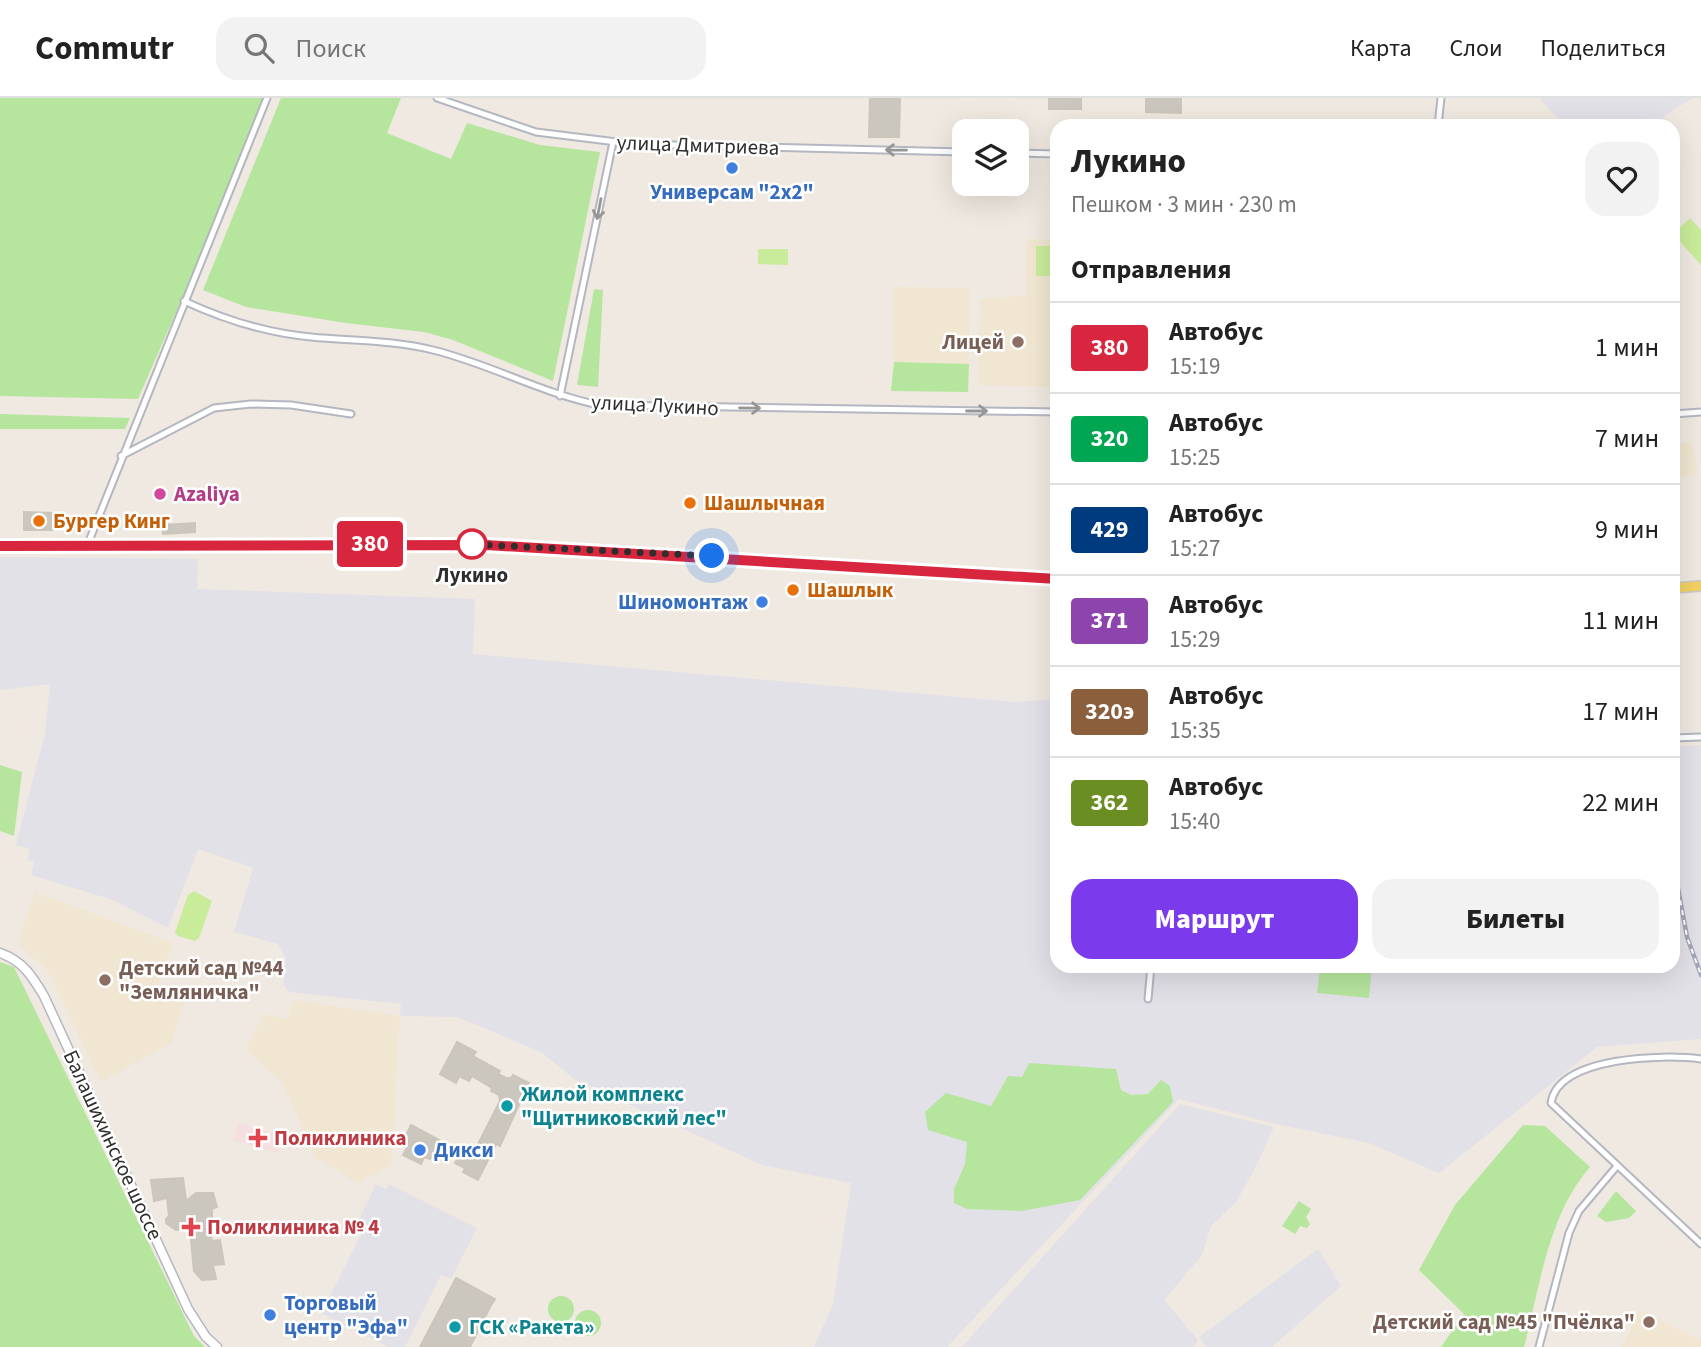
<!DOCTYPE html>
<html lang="ru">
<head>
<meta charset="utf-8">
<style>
	body { margin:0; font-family:"Source Sans 3",sans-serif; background:#f2f2f2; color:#222; height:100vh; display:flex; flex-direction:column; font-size:26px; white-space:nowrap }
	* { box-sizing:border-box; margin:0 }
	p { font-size:23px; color:#767676 }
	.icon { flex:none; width:38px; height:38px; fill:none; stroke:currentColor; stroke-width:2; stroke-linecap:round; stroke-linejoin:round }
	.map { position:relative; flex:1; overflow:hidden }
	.drawer { position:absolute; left:1050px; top:21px; width:630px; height:854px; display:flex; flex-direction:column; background:#fff; border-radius:21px; box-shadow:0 7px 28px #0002 }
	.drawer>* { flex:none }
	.badge { padding:0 14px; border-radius:5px; font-size:24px; line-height:46px }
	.tools { position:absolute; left:952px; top:21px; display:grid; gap:14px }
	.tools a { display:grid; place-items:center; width:77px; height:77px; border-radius:14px; background:#fff; box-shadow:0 7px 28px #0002; font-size:35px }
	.you { position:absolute; width:35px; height:35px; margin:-18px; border:5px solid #fff; border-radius:50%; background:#1a73e8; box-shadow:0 0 0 10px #1a73e833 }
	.map>.badge { position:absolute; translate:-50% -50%; box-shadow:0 0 0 4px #fff }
	h2 { padding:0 21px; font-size:26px; line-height:63px }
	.round { display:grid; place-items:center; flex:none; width:74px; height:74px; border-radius:21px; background:#f2f2f2 }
	.summary { display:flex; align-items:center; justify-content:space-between; height:119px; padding:0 21px }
	h1 { font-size:33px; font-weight:800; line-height:52px }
	.cta { display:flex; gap:14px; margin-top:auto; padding:14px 21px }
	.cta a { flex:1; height:80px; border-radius:21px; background:#7c3aed; color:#fff; font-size:28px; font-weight:800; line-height:80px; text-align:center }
	.cta a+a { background:#f2f2f2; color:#222 }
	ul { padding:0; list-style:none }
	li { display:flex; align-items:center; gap:21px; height:91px; padding:0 21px; border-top:2px solid #e0e0e0 }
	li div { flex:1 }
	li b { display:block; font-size:26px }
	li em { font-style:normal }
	li .badge { min-width:77px; font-weight:700; text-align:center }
	header { display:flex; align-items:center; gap:42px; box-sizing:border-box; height:98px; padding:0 35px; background:#fff; border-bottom:2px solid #e0e0e0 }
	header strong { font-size:33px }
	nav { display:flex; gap:38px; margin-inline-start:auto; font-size:24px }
	.search { width:490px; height:63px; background:#f2f2f2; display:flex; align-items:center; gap:18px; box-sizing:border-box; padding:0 24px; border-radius:21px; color:#767676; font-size:26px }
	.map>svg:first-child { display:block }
	.industrial { fill:#e3e1e8 }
	.education { fill:#f0e6d1 }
	.medical { fill:#f5dfe0 }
	.green { fill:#b6e59e }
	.pitch { fill:#c9ec9a }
	.building { fill:#cbc7bf; stroke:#cbc5ba; stroke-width:2 }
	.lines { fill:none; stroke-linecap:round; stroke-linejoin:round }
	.minor-casing { stroke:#b4b7c1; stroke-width:9 }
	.secondary-casing { stroke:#b4b7c1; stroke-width:11 }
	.primary-casing { stroke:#c9c9c9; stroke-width:12 }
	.minor { stroke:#fff; stroke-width:5 }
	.secondary { stroke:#fff; stroke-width:8 }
	.primary { stroke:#f2d163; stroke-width:9 }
	.rail-casing { stroke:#a3a6b8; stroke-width:4.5 }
	.rail { stroke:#fff; stroke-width:2; stroke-dasharray:5; stroke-linecap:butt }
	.oneway { stroke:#969696 }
	.line-casing { stroke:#fff; stroke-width:16 }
	.line { stroke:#d7263d; stroke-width:10 }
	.walk { stroke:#2e2e2e; stroke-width:7; stroke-dasharray:0 12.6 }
	.shop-dot { fill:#3f7fe0; stroke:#fff; stroke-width:2.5 }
	.education-dot { fill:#8d6e63; stroke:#fff; stroke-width:2.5 }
	.hotel-dot { fill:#d1479c; stroke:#fff; stroke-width:2.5 }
	.food-dot { fill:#e8710a; stroke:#fff; stroke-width:2.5 }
	.stop-dot { fill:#fff; stroke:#d7263d; stroke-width:3.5 }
	.culture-dot { fill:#0f9aa8; stroke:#fff; stroke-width:2.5 }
	.health-dot { fill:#e0444e; stroke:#fff; stroke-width:2.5 }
	.labels { text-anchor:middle; stroke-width:5; stroke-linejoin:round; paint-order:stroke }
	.street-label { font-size:21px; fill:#2e2e2e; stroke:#fff }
	.shop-label { font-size:21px; font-weight:bold; fill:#366cbe; stroke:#fff; text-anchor:start }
	.education-label { font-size:21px; font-weight:bold; fill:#785e54; stroke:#fff; text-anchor:end }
	.hotel-label { font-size:21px; font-weight:bold; fill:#b23c85; stroke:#fff; text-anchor:start }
	.food-label { font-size:21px; font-weight:bold; fill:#c56008; stroke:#fff; text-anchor:start }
	.stop-label { font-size:21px; font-weight:bold; fill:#2e2e2e; stroke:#fff }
	.culture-label { font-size:21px; font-weight:bold; fill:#0d838f; stroke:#fff; text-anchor:start }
	.health-label { font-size:21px; font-weight:bold; fill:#be3a42; stroke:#fff; text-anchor:start }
</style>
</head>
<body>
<header>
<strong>Commutr</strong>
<div class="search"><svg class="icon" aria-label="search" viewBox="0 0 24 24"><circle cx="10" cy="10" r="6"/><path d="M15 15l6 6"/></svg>Поиск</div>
<nav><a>Карта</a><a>Слои</a><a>Поделиться</a></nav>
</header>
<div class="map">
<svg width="1701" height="1249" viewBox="0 0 1701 1249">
	<rect width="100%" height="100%" fill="#efe9e1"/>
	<!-- industrial -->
	<path class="industrial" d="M1539 0H1692L1666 17 1658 28H1565Z
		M0 459 198 461 197 491 475 501 473 556 1015 604 1057 601V868H1673V649L1701 647V941L1597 949 1439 1075 1369 1045 1276 1026 1179 1001 947 1249H814L833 1206 851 1085 762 1067 574 981 541 954 457 919 400 918 401 906 289 894 283 886 286 860 278 846 234 834 253 770 198 751 168 830 113 802 31 777 34 764 27 762 30 751 16 747 45 635 50 586 0 592Z
		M1180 1006 1274 1029 1256 1069 1236 1104 1211 1128 1202 1157 1164 1202 1198 1242 1194 1249H962Z
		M376 1086 386 1091 389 1086 477 1130 451 1181 441 1177 405 1249H388L321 1215 366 1127 358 1123Z
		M1318 1151 1341 1188 1272 1249H1206L1199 1239Z"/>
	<!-- education -->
	<path class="education" d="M1027 141 1057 142V289L978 287 980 201 1026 197Z
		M894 189 969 190V266L894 264Z
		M1691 344 1698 376 1673 381V346Z
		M35 794 173 845 156 891 185 899 172 945 101 984 47 872 18 846Z
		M293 902 400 918 391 1067 358 1085 316 1060 282 984 246 952 263 916 287 921Z
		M1640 1212 1701 1242V1249H1622Z"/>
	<!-- medical -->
	<path class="medical" d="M239 1025 283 1038 278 1055 233 1042Z"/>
	<!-- green -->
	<path class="green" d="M0 0H270L138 301 0 298Z
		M281 0H401L387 35 451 61 467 25 540 47 600 54 553 283 453 242 424 234 346 225 246 209 203 192Z
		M594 191 603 192 598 289 577 287Z
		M894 264 969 266 968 294 891 293Z
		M0 316 130 320 125 331H0Z
		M0 667 22 674 14 738 0 733Z
		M0 864 14 869 194 1238 205 1249H0Z
		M1320 868H1372L1369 900 1317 895Z
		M1029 965 1116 971 1121 992 1131 997 1148 996 1161 982 1170 988 1173 1004 1080 1102 1022 1113 967 1111 954 1105V1091L965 1066 967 1044 928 1032 925 1014 946 995 991 1008 1008 978 1022 979Z
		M1523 1027 1545 1028 1590 1069C1548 1117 1540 1188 1524 1249H1441L1464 1216 1419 1172 1455 1107Z
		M1616 1093 1636 1113 1629 1120 1606 1124 1597 1118Z
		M1299 1103 1311 1111 1306 1119 1310 1126 1307 1130 1300 1128 1295 1136 1282 1128Z
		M548 1211a13 13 0 1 1 26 0a13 13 0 1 1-26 0Z
		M575 1225a13 13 0 1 1 26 0a13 13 0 1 1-26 0Z"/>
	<!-- pitch -->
	<path class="pitch" d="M1690 120 1701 132V167L1673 136Z
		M1036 148H1055V178H1036Z
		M758 151H788V167L758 166Z
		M194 793 212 803 199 840 195 843 178 838 175 834 188 797Z"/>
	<!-- building -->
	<path class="building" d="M870 0H900L899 39H869Z
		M1049 0H1081V11H1049Z
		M1146 0H1181V15L1146 14Z
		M24 414 53 415V432H24Z
		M195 425V434L163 436V427Z
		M457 944 476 954 473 958 500 973 498 976 506 980H511L513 977 529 985 500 1048 496 1046 478 1082 463 1074 465 1070 455 1065 465 1047 475 1052 500 1003 499 997 491 993 492 990 472 978 469 983 459 978 456 985 440 976Z
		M411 1027 439 1042 430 1061 424 1059 421 1066 403 1057 409 1046 403 1043Z
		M183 1080 186 1103 196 1095H213L217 1109 212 1111V1120L207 1121 212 1143 220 1142 224 1166 213 1167 216 1181 202 1182 194 1173 190 1132H176L166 1125V1121L169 1118 167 1100 154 1103 151 1082Z
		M456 1180 495 1201 490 1209 470 1249H420Z"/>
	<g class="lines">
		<!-- minor casing -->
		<g class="minor-casing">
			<path id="minor" d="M437 0 536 34 633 46 964 54
				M1438 28 1441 0
				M1017 55 1057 56
				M184 203C225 222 267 235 311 239 351 243 394 242 433 252 490 266 541 295 599 307L1057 314
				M560 298 613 44
				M1673 316 1701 314
				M121 358 214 310 251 306 291 307 351 316
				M87 448 267 0
				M1673 640 1701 639
				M1148 901 1151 868
				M1701 961C1665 956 1558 958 1551 1005L1701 1146
				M1539 1249 1569 1135 1579 1113 1617 1068"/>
		</g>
		<!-- secondary casing -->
		<g class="secondary-casing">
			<path id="secondary" d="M0 855C23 863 32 878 44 898L188 1211 206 1239 217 1249"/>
		</g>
		<!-- primary casing -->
		<g class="primary-casing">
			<path id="primary" d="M0 448 486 447 1057 481
				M1673 490 1701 488"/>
		</g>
		<!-- minor -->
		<use href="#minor" class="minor"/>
		<!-- secondary -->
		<use href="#secondary" class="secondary"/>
		<!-- primary -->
		<use href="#primary" class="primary"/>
		<!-- rail casing -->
		<g class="rail-casing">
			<path id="rail" d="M1673 763 1687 839 1701 877"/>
		</g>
		<!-- rail -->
		<use href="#rail" class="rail"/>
	</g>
	<!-- one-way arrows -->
	<defs><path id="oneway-shaft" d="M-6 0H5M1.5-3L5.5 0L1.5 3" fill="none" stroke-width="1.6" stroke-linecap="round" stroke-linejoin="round" transform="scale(1.75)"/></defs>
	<g class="oneway">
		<use href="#oneway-shaft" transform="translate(896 52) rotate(-179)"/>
		<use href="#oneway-shaft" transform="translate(599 111) rotate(101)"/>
		<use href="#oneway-shaft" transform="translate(750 310) rotate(1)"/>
		<use href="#oneway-shaft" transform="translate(977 313)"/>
	</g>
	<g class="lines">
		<!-- line casing -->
		<g class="line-casing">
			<path id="line" d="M0 448 486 447 1057 481"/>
		</g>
		<!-- line -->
		<use href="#line" class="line"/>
		<!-- walk -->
		<path class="walk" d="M472 446H468L712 458"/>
	</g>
	<!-- markers -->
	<g class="shop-dot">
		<circle cx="732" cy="70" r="7"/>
		<circle cx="762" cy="504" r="7"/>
		<circle cx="420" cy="1052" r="7"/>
		<circle cx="270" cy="1217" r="7"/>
	</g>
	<g class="education-dot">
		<circle cx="1018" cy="244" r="7"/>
		<circle cx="105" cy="882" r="7"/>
		<circle cx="1649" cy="1224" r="7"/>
	</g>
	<circle class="hotel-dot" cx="160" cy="396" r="7"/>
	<g class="food-dot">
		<circle cx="690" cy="405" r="7"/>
		<circle cx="39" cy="423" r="7"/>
		<circle cx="793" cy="492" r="7"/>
	</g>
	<circle class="stop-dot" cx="472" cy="446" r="14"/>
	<g class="culture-dot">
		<circle cx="507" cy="1008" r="7"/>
		<circle cx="455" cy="1229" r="7"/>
	</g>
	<g class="health-dot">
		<path d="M254.5 1029.5h7v7h7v7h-7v7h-7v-7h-7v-7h7z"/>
		<path d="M187.5 1118.5h7v7h7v7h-7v7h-7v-7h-7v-7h7z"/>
	</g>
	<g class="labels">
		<!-- street labels -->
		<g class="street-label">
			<text transform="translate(698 47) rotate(2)" y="7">улица Дмитриева</text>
			<text transform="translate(655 307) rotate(3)" y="7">улица Лукино</text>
			<text transform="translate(113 1047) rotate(65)" y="7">Балашихинское шоссе</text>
		</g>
		<!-- shop labels -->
		<g class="shop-label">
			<text x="732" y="101" text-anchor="middle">Универсам "2x2"</text>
			<text x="748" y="511" text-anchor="end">Шиномонтаж</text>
			<text x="434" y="1059">Дикси</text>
			<text x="284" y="1212">Торговый<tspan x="284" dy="24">центр "Эфа"</tspan></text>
		</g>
		<!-- education labels -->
		<g class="education-label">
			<text x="1004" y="251">Лицей</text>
			<text x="119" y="877" text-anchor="start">Детский сад №44<tspan x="119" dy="24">"Земляничка"</tspan></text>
			<text x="1635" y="1231">Детский сад №45 "Пчёлка"</text>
		</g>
		<!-- hotel labels -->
		<g class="hotel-label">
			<text x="174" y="403">Azaliya</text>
		</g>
		<!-- food labels -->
		<g class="food-label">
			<text x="704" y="412">Шашлычная</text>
			<text x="53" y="430">Бургер Кинг</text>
			<text x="807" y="499">Шашлык</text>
		</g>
		<!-- stop labels -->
		<g class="stop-label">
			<text x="472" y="484">Лукино</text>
		</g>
		<!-- culture labels -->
		<g class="culture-label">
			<text x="521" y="1003">Жилой комплекс<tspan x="521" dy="24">"Щитниковский лес"</tspan></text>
			<text x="469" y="1236">ГСК «Ракета»</text>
		</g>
		<!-- health labels -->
		<g class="health-label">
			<text x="274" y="1047">Поликлиника</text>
			<text x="207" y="1136">Поликлиника № 4</text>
		</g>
	</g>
</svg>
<div class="tools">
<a><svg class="icon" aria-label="layers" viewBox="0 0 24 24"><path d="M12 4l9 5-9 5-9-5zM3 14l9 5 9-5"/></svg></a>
</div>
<div class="you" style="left:712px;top:458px"></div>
<b class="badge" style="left:370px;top:446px;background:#d7263d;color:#fff">380</b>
<section class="drawer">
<div class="summary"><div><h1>Лукино</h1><p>Пешком · 3 мин · 230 m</p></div><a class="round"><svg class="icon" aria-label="heart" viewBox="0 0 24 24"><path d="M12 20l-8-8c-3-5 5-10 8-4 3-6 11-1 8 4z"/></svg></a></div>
<h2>Отправления</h2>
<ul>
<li><span class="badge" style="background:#d7263d;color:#fff">380</span><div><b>Автобус</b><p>15:19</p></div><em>1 мин</em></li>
<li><span class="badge" style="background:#00a651;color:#fff">320</span><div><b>Автобус</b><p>15:25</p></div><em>7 мин</em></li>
<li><span class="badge" style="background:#003b80;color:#fff">429</span><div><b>Автобус</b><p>15:27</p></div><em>9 мин</em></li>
<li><span class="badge" style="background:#8e44ad;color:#fff">371</span><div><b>Автобус</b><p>15:29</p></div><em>11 мин</em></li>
<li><span class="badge" style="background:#8b5e3c;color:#fff">320э</span><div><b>Автобус</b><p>15:35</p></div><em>17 мин</em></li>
<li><span class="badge" style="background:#6b8e23;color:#fff">362</span><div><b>Автобус</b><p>15:40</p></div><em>22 мин</em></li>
</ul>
<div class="cta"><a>Маршрут</a><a>Билеты</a></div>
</section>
</div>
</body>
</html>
